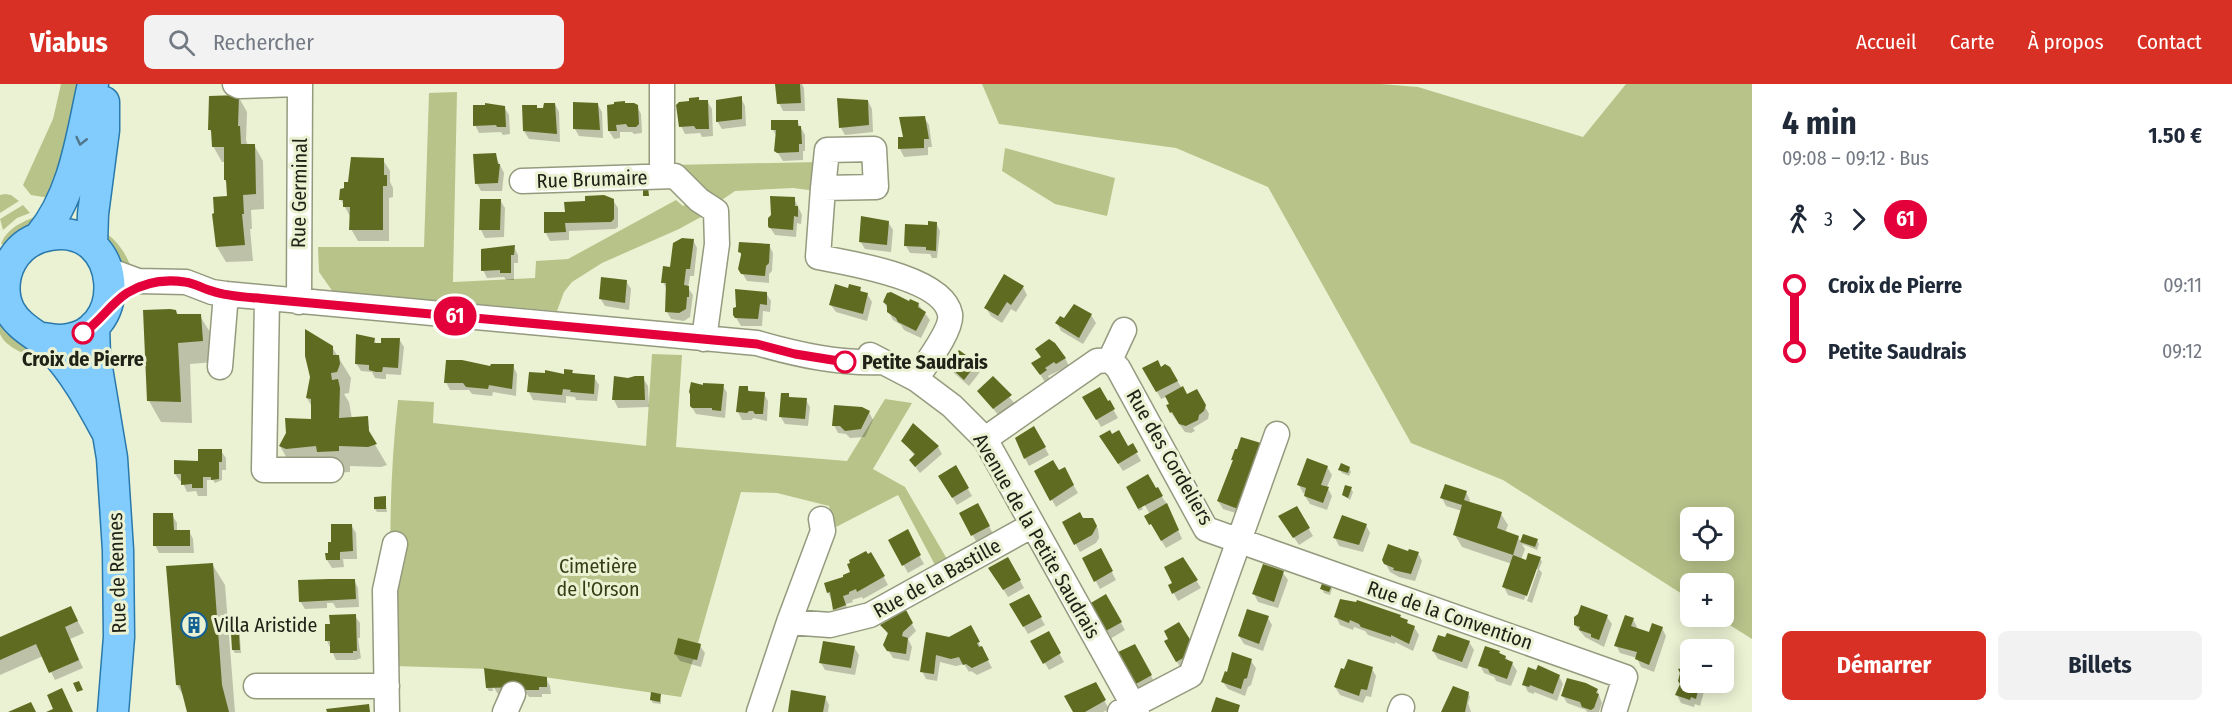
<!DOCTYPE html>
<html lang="fr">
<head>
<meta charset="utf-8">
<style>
	body { margin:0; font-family:"Fira Sans Condensed",sans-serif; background:#f2f2f3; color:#1f2937; height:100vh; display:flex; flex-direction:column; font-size:22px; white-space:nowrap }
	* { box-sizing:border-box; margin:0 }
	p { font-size:20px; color:#747a83 }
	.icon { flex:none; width:33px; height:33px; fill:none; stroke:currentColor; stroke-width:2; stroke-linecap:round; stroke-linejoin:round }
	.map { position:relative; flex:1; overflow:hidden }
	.side { display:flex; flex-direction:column; background:#fff; width:480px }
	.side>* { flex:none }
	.badge { padding:0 12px; border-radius:20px; font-size:21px; line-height:39px }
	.controls { position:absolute; left:1680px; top:423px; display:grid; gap:12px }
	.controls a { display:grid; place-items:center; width:54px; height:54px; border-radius:9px; background:#fff; box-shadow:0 3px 15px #0003; font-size:30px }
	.map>.badge { position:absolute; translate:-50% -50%; box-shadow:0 0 0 3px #fff }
	.legs { display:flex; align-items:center; gap:9px; height:66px; padding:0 30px; font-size:20px }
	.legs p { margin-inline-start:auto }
	.overview { display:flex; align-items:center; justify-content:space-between; height:102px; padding:0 30px }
	h1 { font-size:33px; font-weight:700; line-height:45px }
	.primary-button { display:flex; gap:12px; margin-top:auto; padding:12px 30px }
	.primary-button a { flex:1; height:69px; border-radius:9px; background:#d93025; color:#fff; font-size:24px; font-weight:700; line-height:69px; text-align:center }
	.primary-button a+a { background:#f2f2f3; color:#1f2937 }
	ul { padding:0 30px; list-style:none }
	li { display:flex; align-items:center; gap:21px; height:66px; font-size:22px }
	li i { display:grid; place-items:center; width:9px; height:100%; margin:0 8px; background:currentColor }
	li i::after { content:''; width:15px; height:15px; margin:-8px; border:4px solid; border-radius:50%; background:#fff }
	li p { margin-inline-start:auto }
	li:first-child i { background:linear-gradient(#0000 50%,currentColor 0) }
	li:last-child i { background:linear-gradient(currentColor 50%,#0000 0) }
	header { display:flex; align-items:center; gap:36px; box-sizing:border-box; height:84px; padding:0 30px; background:#d93025; color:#fff }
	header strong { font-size:28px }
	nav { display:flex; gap:33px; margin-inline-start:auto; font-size:21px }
	.search { width:420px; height:54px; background:#f2f2f3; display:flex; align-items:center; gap:15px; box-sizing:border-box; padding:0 21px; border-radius:9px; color:#747a83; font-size:22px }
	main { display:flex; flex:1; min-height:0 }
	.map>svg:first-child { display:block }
	.green { fill:#b8c38a; fill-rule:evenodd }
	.shadow { fill:#0003 }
	.building { fill:#5f6b21 }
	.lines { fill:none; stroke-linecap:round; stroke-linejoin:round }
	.minor-casing { stroke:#949a7e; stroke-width:27 }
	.major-casing { stroke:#2a79ab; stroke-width:33 }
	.minor { stroke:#fff; stroke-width:24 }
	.major { stroke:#82cbfd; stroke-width:30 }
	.oneway { stroke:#51768a }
	.line-1-casing { stroke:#fff; stroke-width:14 }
	.line-1 { stroke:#e4003a; stroke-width:9 }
	.stop-1-dot { fill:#fff; stroke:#e4003a; stroke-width:3 }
	.labels { text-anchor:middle; stroke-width:6; stroke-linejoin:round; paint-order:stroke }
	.street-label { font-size:20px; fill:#202217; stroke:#ebf2d3 }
	.stop-label { font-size:20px; font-weight:bold; fill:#202217; stroke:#ebf2d3 }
	.park-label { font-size:20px; fill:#363d15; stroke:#ebf2d3 }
	.poi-label { font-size:20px; fill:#202217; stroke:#ebf2d3; text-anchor:start }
</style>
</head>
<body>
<header>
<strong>Viabus</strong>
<div class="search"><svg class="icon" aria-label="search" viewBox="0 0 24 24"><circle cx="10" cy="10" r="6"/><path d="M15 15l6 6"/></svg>Rechercher</div>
<nav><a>Accueil</a><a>Carte</a><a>À propos</a><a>Contact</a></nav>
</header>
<main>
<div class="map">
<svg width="1752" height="628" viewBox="0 0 1752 628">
	<rect width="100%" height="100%" fill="#ebf2d3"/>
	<!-- green -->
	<path class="green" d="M61 0H84L56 115 31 111 23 101 53 35Z
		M982 0H1381L1418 3 1583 53 1626 0H1752V555L1717 533 1724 532V500H1690V515L1503 396 1411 359 1268 103 1176 64 999 40ZM1690 434H1724V466H1690Z
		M457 8 453 198 535 194 536 177 568 175 676 116 683 122 686 120 701 133 679 145 602 179 572 198 564 208 557 227 333 208 319 188 318 163H424L429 9Z
		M1005 64 1115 94 1107 132 1055 120 1002 87Z
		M819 78 816 107 793 104 735 107 716 120 671 81Z
		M5 110 11 111 19 117 0 129V111Z
		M23 121 30 129 17 134 3 146 0 135Z
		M51 127 6 161 1 160C8 140 33 134 51 127Z
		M97 143C114 153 124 165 131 183L118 181Z
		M0 222 53 277C38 275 7 267 0 250 0 243 0 230 0 222Z
		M652 270 682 271 676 363 847 377 885 315 912 319 873 385 905 403 947 475 935 481 898 411 836 443 829 422 777 409 741 408 698 559 701 560 697 575 693 576 681 613 490 585 394 582C389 493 388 404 398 316L434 318 433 339 646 362Z"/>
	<!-- shadow -->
	<path class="shadow" d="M777 0H802L804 4 805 27H783L779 19Z
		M238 12 247 28 246 56 248 62 254 61 263 77 264 125 251 126 252 145H250L253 177 226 178 217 163 228 114V100L225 96 226 78H222L213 62V51L210 46Z
		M741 14 745 22 746 42 722 45 717 37Z
		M707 17 712 25 713 52 702 53 700 49 685 50 681 42Z
		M868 17 872 25 873 48 845 51 841 44Z
		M555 20 559 28 560 58 529 55 524 47 538 26Z
		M598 21 602 28 603 54 579 52 575 45Z
		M609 22H637L641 30 642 49 634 50 632 48H620V54L614 55 609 47Z
		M504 23 509 31 510 50 503 51 501 48 479 49 475 41Z
		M924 33 929 41 932 63H928V71L904 73 900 65 905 55Z
		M797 37 805 51V67H803V76L783 77 776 66 777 53 773 46Z
		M495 71 504 89 502 107H481L477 100Z
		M383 76 390 87V98L393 104V113L389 114V157H358L351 145V134L341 116 350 99Z
		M794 114 802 131 801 140 797 139 796 153 775 151 769 142Z
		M500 116 505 124 504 153 485 154 481 146 482 117Z
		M613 116 618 124V143L615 145 569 147V156L550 157 546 149 545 130 566 129Z
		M888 138 893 146 891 168 865 165 860 157Z
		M936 139 940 147 937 174H932L930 170 910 169 906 162Z
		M693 156 697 164 694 192H690L688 204 693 211 690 233 684 237 671 235 667 228V206L663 198Z
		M769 161 773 169 772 187 769 190V199L747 197 740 185 742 172 740 168Z
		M514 163 518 171V179H514V196H506L504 193 487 194 483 186Z
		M626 197 631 205 629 226 605 222 600 214Z
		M1023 203 1027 211 1016 228 1011 225 1002 239 991 232 986 224Z
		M860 204 862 209 867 210 872 218 867 237 836 228 831 221 850 206Z
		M766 209 771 217 770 228 763 227 762 242H741L734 230Z
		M884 218 918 220 930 236 921 254 904 246 901 241 893 236Z
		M175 227 178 231 200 232 213 253 214 278 190 280 192 339 161 338 149 317Z
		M1091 231 1096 239 1083 260 1061 247 1057 239Z
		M374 255 377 261 399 255 404 263 401 291 386 290V295H382L375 294 372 288 361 287 356 279Z
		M332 263 351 294 349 309 344 310 349 318 352 335 367 334 370 352 387 381 381 383 350 382V388L330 389 292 383 280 362 312 337V323L307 314Z
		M959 268 976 280 980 288 969 302 954 289 949 281Z
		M1065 274 1069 282 1048 292 1050 295 1045 298 1033 279Z
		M513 282 517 290 516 312 493 308 492 312 472 310 469 306H450L446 298 492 284Z
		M1169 284 1187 312 1197 307 1209 330 1208 335 1193 344 1195 347 1191 349 1185 348 1172 330 1168 322 1171 321 1166 313 1161 315 1144 285Z
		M572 287 574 291 594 293 599 301 597 317 576 316 575 313 566 312V319L533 316 529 308 565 292Z
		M643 294 648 302 649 323 618 324 614 316 628 296Z
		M993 294 1015 320 999 332 979 307Z
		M691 300 723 302 727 309 725 334 696 330 691 322Z
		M747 304 750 308 764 310 768 317 767 337 753 334 752 336H742L738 328Z
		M788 311 790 314 806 316 810 323 808 342 785 340 780 332Z
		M1084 313 1109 318 1118 334 1101 343Z
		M869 328 873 336 865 353 850 354 846 350 838 349 834 341Z
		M1034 344 1049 371 1029 382 1025 374Z
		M1111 351 1127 364 1132 361 1141 377 1123 387 1105 360Z
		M903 357 938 363 942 370 920 389 911 377 915 372Z
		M1260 361 1264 368 1242 431 1223 425 1218 417 1234 378 1233 375Z
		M221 367 226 374V386H222V396L215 399 213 396H207V412H198L196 407 187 408 182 397H180L175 390Z
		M955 383 972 412 957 421 940 393Z
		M1327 383 1332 391 1327 403 1332 412 1327 426 1310 420 1305 412 1306 410 1303 409 1299 401Z
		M1349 384 1351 388 1349 392 1342 389 1340 386Z
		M1064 385 1078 409 1056 423 1036 388H1058Z
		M1147 392 1167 420 1182 455 1166 464 1146 432 1150 430 1133 402 1131 403 1143 425 1139 427 1128 404Z
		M1351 405 1353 408 1350 416 1343 411Z
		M1466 408 1470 416 1469 419 1501 430 1508 441 1505 449 1518 453 1521 459 1524 452 1537 456 1539 460 1537 466 1522 460 1525 465 1521 476 1529 479 1540 474 1542 478 1539 485 1542 489 1532 519 1527 517 1538 485H1535L1524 516 1508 511 1504 503 1512 480 1462 463 1455 451 1462 427 1446 422 1442 414Z
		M385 414 387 428H377L375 425Z
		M1296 424 1313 452 1299 461 1285 440Z
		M982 428 993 450 977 459 961 430Z
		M172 431 177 439V447H189L193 455 194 469H159L155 461Z
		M1083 435 1094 437 1098 445 1099 454 1096 459 1080 468 1064 438Z
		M351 441 356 449 357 475H343L344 483 332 484 327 476V470H330Z
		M1366 441 1370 449 1363 468 1339 462 1335 454Z
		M890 456 915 464 924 480 908 489Z
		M1100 466 1116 496 1100 505 1084 475Z
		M1409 469H1418L1422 477 1415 497 1399 493 1390 488 1384 476Z
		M871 470 888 501 863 515 862 513 852 516 853 518 846 520 849 529 838 533 828 508 852 489Z
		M1008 475 1024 504 1008 513 995 492Z
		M212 480 225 501 235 628H188L184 613 177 601Z
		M1283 489 1288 496 1278 524 1258 518 1254 510Z
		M354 496 358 504 359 523 336 524 333 519H327V524L305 525 300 517Z
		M1196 496 1201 504 1178 517 1170 502Z
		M1331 502 1332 505 1330 511 1324 509 1322 505Z
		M1028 512 1045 541 1028 550 1011 521Z
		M1106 512 1125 546 1110 555 1091 521Z
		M71 524 84 549 70 555 83 584 55 596 43 572 0 591V555Z
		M905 528 916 547 908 555 912 563 909 577 893 574 885 561 889 552 882 541Z
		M355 532 360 539V554H358L361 574 356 576H336L327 557Z
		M1400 532 1402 536 1414 543 1419 551 1413 567 1395 558V560L1368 551 1365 547 1354 543 1353 546 1340 541 1336 533Z
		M1607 533 1612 540 1604 563 1585 553 1575 541Z
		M1268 534 1272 541 1263 567 1244 560 1239 552Z
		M237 535 239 538 241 569H235L233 566Z
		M1633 535 1637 543 1636 546 1650 550 1662 544 1666 552 1654 588 1641 583 1637 574 1620 569 1616 561Z
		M970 543 992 584 977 591 971 587 969 588 964 580 956 582 940 578 937 597 926 595 922 587 928 550 949 553Z
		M1048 549 1064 578 1049 586 1032 557Z
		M1170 556 1194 566 1181 585 1166 558Z
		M1469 558 1474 566 1467 585 1438 575 1433 567Z
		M700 562 705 569 701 583 680 577 675 570Z
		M1134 562 1155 599 1139 608 1118 570Z
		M854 563 859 571 855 591 825 586 821 579Z
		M1690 567V598H1710L1706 601 1700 622 1695 620 1694 623 1681 619 1677 611 1681 600 1683 585Z
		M1499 568 1512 579 1517 587 1511 602 1496 597 1494 593 1484 589 1480 581Z
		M1251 577 1256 584 1251 601 1248 603 1245 612 1228 605 1223 598 1229 589Z
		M1372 585 1376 592 1371 613 1366 612 1363 619 1340 611 1335 603Z
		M486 586 546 594 550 602 551 610H542V613H529L527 610H498L492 601 493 607H489L487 604Z
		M1537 588 1559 592 1563 600 1557 617 1534 608V610L1528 608 1524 600Z
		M1095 600 1109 625 1103 628H1075Z
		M1597 606 1602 619 1599 628H1587L1586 626 1567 619 1563 612Z
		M1468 609 1470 613 1468 619 1471 628H1443Z
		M660 611 661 620 653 619 651 616Z
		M825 613 829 621 828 628H789Z"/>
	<!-- building -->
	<path class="building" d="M775 0H800L801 19 777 20Z
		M239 11 238 42H240L241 60H255L256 110 243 111 244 130H242L245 161 216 163 212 130 214 129 213 113 227 112 226 96H224V63H212L211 46H208L209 12Z
		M742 12V35L716 38V16Z
		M699 13V16H708L709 45H696L694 42 679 43 676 21 679 18 689 17V14Z
		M837 14 868 16 869 41 839 44Z
		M625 17V19H634L638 21 639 40 636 43H628L626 40 616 41 617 47H608L607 21 614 20V18Z
		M573 18 598 19 600 46 573 45Z
		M485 19 505 22 506 43H497L496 41 473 42V21H485Z
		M544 19H555L557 50 523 47 522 21H537V24H543Z
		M925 32 929 55H924V64L898 65V53H903L899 33Z
		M771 36H798V42H801L802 60H799V68L777 69 774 67 776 46H771Z
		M496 69 498 80H500L498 99 475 100 473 70Z
		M351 73 384 74V91H387V102H383V146H349L350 123H343V116H339L340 105 344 104V98H348Z
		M643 103H648L649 112H643Z
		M604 111 614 115V135L611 138 565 139 566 148 544 149V128H565L564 118 585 117V112Z
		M770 112 795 113V122H798V133L794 132 793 146 769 144 768 142V134L771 131Z
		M480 115H501L500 146H479Z
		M861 132 889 137 887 161 859 158Z
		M928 137 937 138 936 167 926 166V163L904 162 905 140 928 141Z
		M682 154 694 155 690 185H686L684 201 689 202V213H687L686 225 679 229 665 228 666 199H661L663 182 670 183 673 159Z
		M739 158 770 160 769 179 766 182 765 192 741 190 738 185 741 171V169L738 168Z
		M515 161 514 171H511V189H500V186L481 187V165Z
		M1004 190 1024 202 1011 221 1007 218 998 232 984 224Z
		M601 193 627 196 625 219 599 215Z
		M835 200 848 204 849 200 861 203 860 207 868 209 863 230 829 221Z
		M735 205 767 208V221L760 220 758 235 735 234 733 231V224L736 223Z
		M891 208 909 217 910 215 919 219 918 223 926 228 916 247 898 238 896 234 887 228V221L883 218 887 209Z
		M1074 220 1092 230 1079 254 1055 239 1060 232 1064 234Z
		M170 225 176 226 177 230H201L203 257 178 259 181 318 147 317 143 226Z
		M305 245 333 262V271H339L340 280 337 288 331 289 332 296 338 295 340 304 339 334 368 332 369 347 377 360 368 363 339 362V367L317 368 316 362 286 365 279 362 286 349 285 334 311 335V315L306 314 310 293 305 272Z
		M356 250 375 254 374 259H381V254H400L398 284 383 283 382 288H376L369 286V281L355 280Z
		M1049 255 1055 259 1066 274 1056 280 1054 278 1045 284 1047 286 1040 291 1031 279 1041 273 1035 265Z
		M959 266 977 279 964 296 948 281Z
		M446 276H462L490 282 491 280H514L512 305 489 301 488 305 466 303 463 299H444Z
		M1158 276 1161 283 1165 280 1170 283 1178 297 1156 308 1142 284Z
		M564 285 573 286 572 289 595 291 594 310 570 308 571 306 563 305 562 311 527 308 529 288 545 289V286L564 290Z
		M614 292 628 294 635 292H644L645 316H612Z
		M993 292 1012 311 993 325 977 307Z
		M691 298 703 301V299L724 300 721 327 712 326V324H692L690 322V310L689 308Z
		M739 302H748V307L765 308 763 330H755L753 327H749L747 329 736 328Z
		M1183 302 1187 310 1197 305 1206 321 1204 327 1199 331 1198 336 1186 342 1179 340 1172 328 1170 329 1166 321 1169 320 1165 312Z
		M1100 303 1108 317 1110 316 1115 325 1096 336 1082 313Z
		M781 309H789V313L807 314 805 335 779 333Z
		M834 321 862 323 870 327 861 345 845 347 840 342H832Z
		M913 339 939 362 915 383 909 376 915 370 901 357Z
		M1034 342 1046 363 1024 375 1015 354Z
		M1110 346 1112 350 1119 346 1128 362 1133 359 1138 368 1118 380 1099 352Z
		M1241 353 1261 359 1238 425 1217 417 1233 376H1231L1235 365H1237Z
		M198 365H222V378H219V395L211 396V393H203V404H192V400L181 401V390H174V376L198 377Z
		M1307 374 1328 382 1321 401 1329 403 1323 419 1304 412 1306 404 1297 401Z
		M1053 376 1059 386 1065 383 1074 401 1050 417 1034 387Z
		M1341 379 1350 383 1348 389 1338 386Z
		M956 381 969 404 952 414 938 392Z
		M1148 390 1156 404 1158 403 1163 412 1138 425 1126 403Z
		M1445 400 1467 407 1464 416 1502 428 1497 444 1519 452 1513 471 1453 451 1462 421 1440 414Z
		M1345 401 1352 403 1348 414 1342 411Z
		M386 412V425H374V413Z
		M978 419 990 442 971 452 959 429Z
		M1167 419 1179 446 1161 457 1151 440 1149 441 1144 432Z
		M1297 422 1310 444 1293 454 1278 432Z
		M1080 428 1083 434H1093L1097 442 1092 451 1074 461 1062 438Z
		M153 429H173L174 446H190V462H153Z
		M1342 431 1367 440 1359 461 1333 454Z
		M331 440H352L353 467 340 468V476H326L325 469H328V458H331Z
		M908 445 921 471 902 482 888 456Z
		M1523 450 1538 455 1535 463 1520 458Z
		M1388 460 1408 467 1409 465 1419 468 1411 490 1393 486 1394 484 1384 480 1382 476Z
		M1101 464 1113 487 1094 498 1082 474Z
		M866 467 868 470 871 468 885 492 857 508 856 505 849 508V510L843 512 846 521 833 526 830 508 827 509 824 499 843 493V491L850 488 847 480 850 479 849 476Z
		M1528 469 1541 473 1527 512 1502 503 1513 471 1526 476Z
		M1008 473 1021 496 1003 506 988 484Z
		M1183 473 1198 496 1172 510 1168 501 1172 499 1164 483Z
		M213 479 222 601 229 628H187L180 601H176L166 482Z
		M1263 480 1284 487 1274 518 1252 510Z
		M329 495H355L356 515 299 518 298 496Z
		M1323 497 1332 501 1329 508 1320 505Z
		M1029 510 1042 533 1023 543 1009 520Z
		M1106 510 1122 538 1104 548 1089 520Z
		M1340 515 1356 518 1357 516 1401 531 1400 533 1408 536 1407 539 1415 542 1409 560 1391 551V553L1361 543 1359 540 1350 536 1349 539 1334 533Z
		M1581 521 1608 531 1599 556 1591 553V550L1579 546 1580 543 1574 541V533L1578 530Z
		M71 522 78 537 65 543 79 576 49 589 36 560 0 576V553Z
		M1247 525 1269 532 1259 560 1238 552Z
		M906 526 913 539 903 548 902 552 908 554 906 570 887 567 883 561 888 549 880 541Z
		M356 530 357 567H353V569H330V557H325V540H330L329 531Z
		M1625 531 1634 534 1631 542 1649 548 1652 539 1663 543 1649 581 1635 575 1637 568 1614 562Z
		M230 533H238L240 566H232Z
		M1179 538 1191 557 1185 573 1176 578 1164 557 1168 555 1164 547Z
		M971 541 980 558 977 559 979 563 982 562 989 576 972 584 966 580 963 581 959 573 951 575 936 571 934 590 920 588 926 548 949 553Z
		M1049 547 1061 569 1043 580 1030 557Z
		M1447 549 1470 557 1462 578 1432 567 1438 551 1445 553Z
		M678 554 701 560 697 576 674 570Z
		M823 557 855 562 851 584 819 579Z
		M1135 560 1152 591 1134 601 1116 569Z
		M1691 560 1705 565 1690 566V598H1700L1696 615 1691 613 1690 616 1675 611 1680 600 1678 597 1680 589 1678 585 1682 584Z
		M1485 562 1500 567 1499 569 1506 572 1505 575 1513 578 1507 595 1490 589 1488 585 1478 582Z
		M1232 568 1252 575 1247 594 1244 595 1241 605 1221 598 1225 587 1227 588Z
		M1348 575 1373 583 1367 606 1361 605 1359 612 1334 603 1341 584 1344 585Z
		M1538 581 1560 591 1553 610 1530 601 1529 603 1522 601 1528 583 1536 586Z
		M484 584 547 593V603H539V606H523V603L486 604Z
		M1567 594 1586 599 1598 605 1596 609 1599 610 1594 624 1591 626 1582 623 1580 618 1561 612Z
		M79 597 83 606 77 608 73 599Z
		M1096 598 1106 616 1085 628H1073L1064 612Z
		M1453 602 1469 608 1465 628H1441Z
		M62 604 73 628H46L53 625 47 611Z
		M791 606 826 612 823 628H788Z
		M651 608 661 610 660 618 650 616Z
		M1216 613 1240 621 1238 628H1211Z
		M31 618 36 628H8Z
		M369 620 370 628H327L326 625Z"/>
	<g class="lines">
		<!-- minor casing -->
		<g class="minor-casing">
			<path id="minor" d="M235 0 239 2 299 0
				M874 65 876 103 823 104 827 66Z
				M662 92V0
				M522 97 675 92 699 116 716 127 717 160 704 255
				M823 104 818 173C848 179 943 193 950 230 953 245 925 281 916 295
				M108 186 138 197 186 198 212 208 226 210 757 259C799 271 840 280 884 278
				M267 215 264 386H331
				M299 218 300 0
				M870 271 916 295 952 322 985 355 1137 628
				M1110 276 1124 246
				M220 283 226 210
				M985 355 1097 277 1110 276 1118 284 1206 445 1625 593 1614 628
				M789 538 830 541 870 531 1033 441
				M256 602H387
				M387 628 385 506 395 460
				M505 628 513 610
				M759 628 789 538 823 447 821 435
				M1120 628 1191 591 1277 350
				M1400 628 1402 623"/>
		</g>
		<!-- major casing -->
		<g class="major-casing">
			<path id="major" d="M40 152C75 109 81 53 93 0
				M92 161 93 130 104 46V18
				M94 242 95 272 112 374 118 466 119 553 113 628
				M41 254C47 254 53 256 59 256 132 255 123 138 50 151 32 154 19 163 11 178 3 193 2 212 10 227 20 245 39 251 53 266 76 290 92 321 108 350"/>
		</g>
		<!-- minor -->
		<use href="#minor" class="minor"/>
		<!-- major -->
		<use href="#major" class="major"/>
	</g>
	<!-- one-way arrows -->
	<defs><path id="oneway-chevron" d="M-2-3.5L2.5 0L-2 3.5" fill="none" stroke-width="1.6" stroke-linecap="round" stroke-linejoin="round" transform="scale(1.5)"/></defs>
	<use class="oneway" href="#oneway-chevron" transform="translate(81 57) rotate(103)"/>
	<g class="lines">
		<!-- line-1 casing -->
		<g class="line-1-casing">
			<path id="line-1" d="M83 249C100 238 110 220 127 209 145 198 165 195 185 198 195 199 203 205 212 207 229 213 249 213 267 215L757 260 795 270 845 278"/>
		</g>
		<!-- line-1 -->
		<use href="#line-1" class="line-1"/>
	</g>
	<!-- icons -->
	<defs>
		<g id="building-ring" transform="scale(1.35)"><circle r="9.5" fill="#ebf2d3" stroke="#136093" stroke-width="1.5"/><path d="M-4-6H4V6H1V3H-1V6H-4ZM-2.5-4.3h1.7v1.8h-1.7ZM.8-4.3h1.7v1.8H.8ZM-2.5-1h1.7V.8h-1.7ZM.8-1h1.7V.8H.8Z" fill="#136093"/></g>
	</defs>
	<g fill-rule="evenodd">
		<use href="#building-ring" x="194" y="541"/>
	</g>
	<!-- markers -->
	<g class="stop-1-dot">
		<circle cx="83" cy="249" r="10"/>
		<circle cx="845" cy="278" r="10"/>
	</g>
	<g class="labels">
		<!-- street labels -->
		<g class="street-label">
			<text transform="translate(592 95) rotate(-2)" y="7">Rue Brumaire</text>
			<text transform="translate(299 109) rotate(-89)" y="7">Rue Germinal</text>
			<text transform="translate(1170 373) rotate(60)" y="7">Rue des Cordeliers</text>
			<text transform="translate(1037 452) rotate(60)" y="7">Avenue de la Petite Saudrais</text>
			<text transform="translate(117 489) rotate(-92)" y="7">Rue de Rennes</text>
			<text transform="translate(937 494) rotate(-29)" y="7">Rue de la Bastille</text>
			<text transform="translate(1450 531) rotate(19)" y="7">Rue de la Convention</text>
		</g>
		<!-- stop labels -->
		<g class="stop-label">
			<text x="83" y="282">Croix de Pierre</text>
			<text x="862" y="285" text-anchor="start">Petite Saudrais</text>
		</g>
		<!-- park labels -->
		<g class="park-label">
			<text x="598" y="489">Cimetière<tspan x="598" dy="23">de l'Orson</tspan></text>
		</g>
		<!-- poi labels -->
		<g class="poi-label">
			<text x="214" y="548">Villa Aristide</text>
		</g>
	</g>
</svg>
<div class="controls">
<a><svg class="icon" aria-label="locate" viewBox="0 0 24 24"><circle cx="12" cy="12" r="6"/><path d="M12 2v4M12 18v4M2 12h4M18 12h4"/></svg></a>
<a>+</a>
<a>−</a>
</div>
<b class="badge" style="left:455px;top:232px;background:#e4003a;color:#fff">61</b>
</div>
<section class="side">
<div class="overview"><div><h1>4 min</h1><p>09:08 – 09:12 · Bus</p></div><b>1.50 €</b></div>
<div class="legs"><svg class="icon" aria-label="walk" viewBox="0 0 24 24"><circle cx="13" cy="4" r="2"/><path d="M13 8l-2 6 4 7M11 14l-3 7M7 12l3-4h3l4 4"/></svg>3<svg class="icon" aria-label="forward" viewBox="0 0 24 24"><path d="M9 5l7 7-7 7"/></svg><b class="badge" style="background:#e4003a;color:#fff">61</b></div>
<ul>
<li><i style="color:#e4003a"></i><b>Croix de Pierre</b><p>09:11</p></li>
<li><i style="color:#e4003a"></i><b>Petite Saudrais</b><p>09:12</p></li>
</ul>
<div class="primary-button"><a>Démarrer</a><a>Billets</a></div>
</section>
</main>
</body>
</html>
